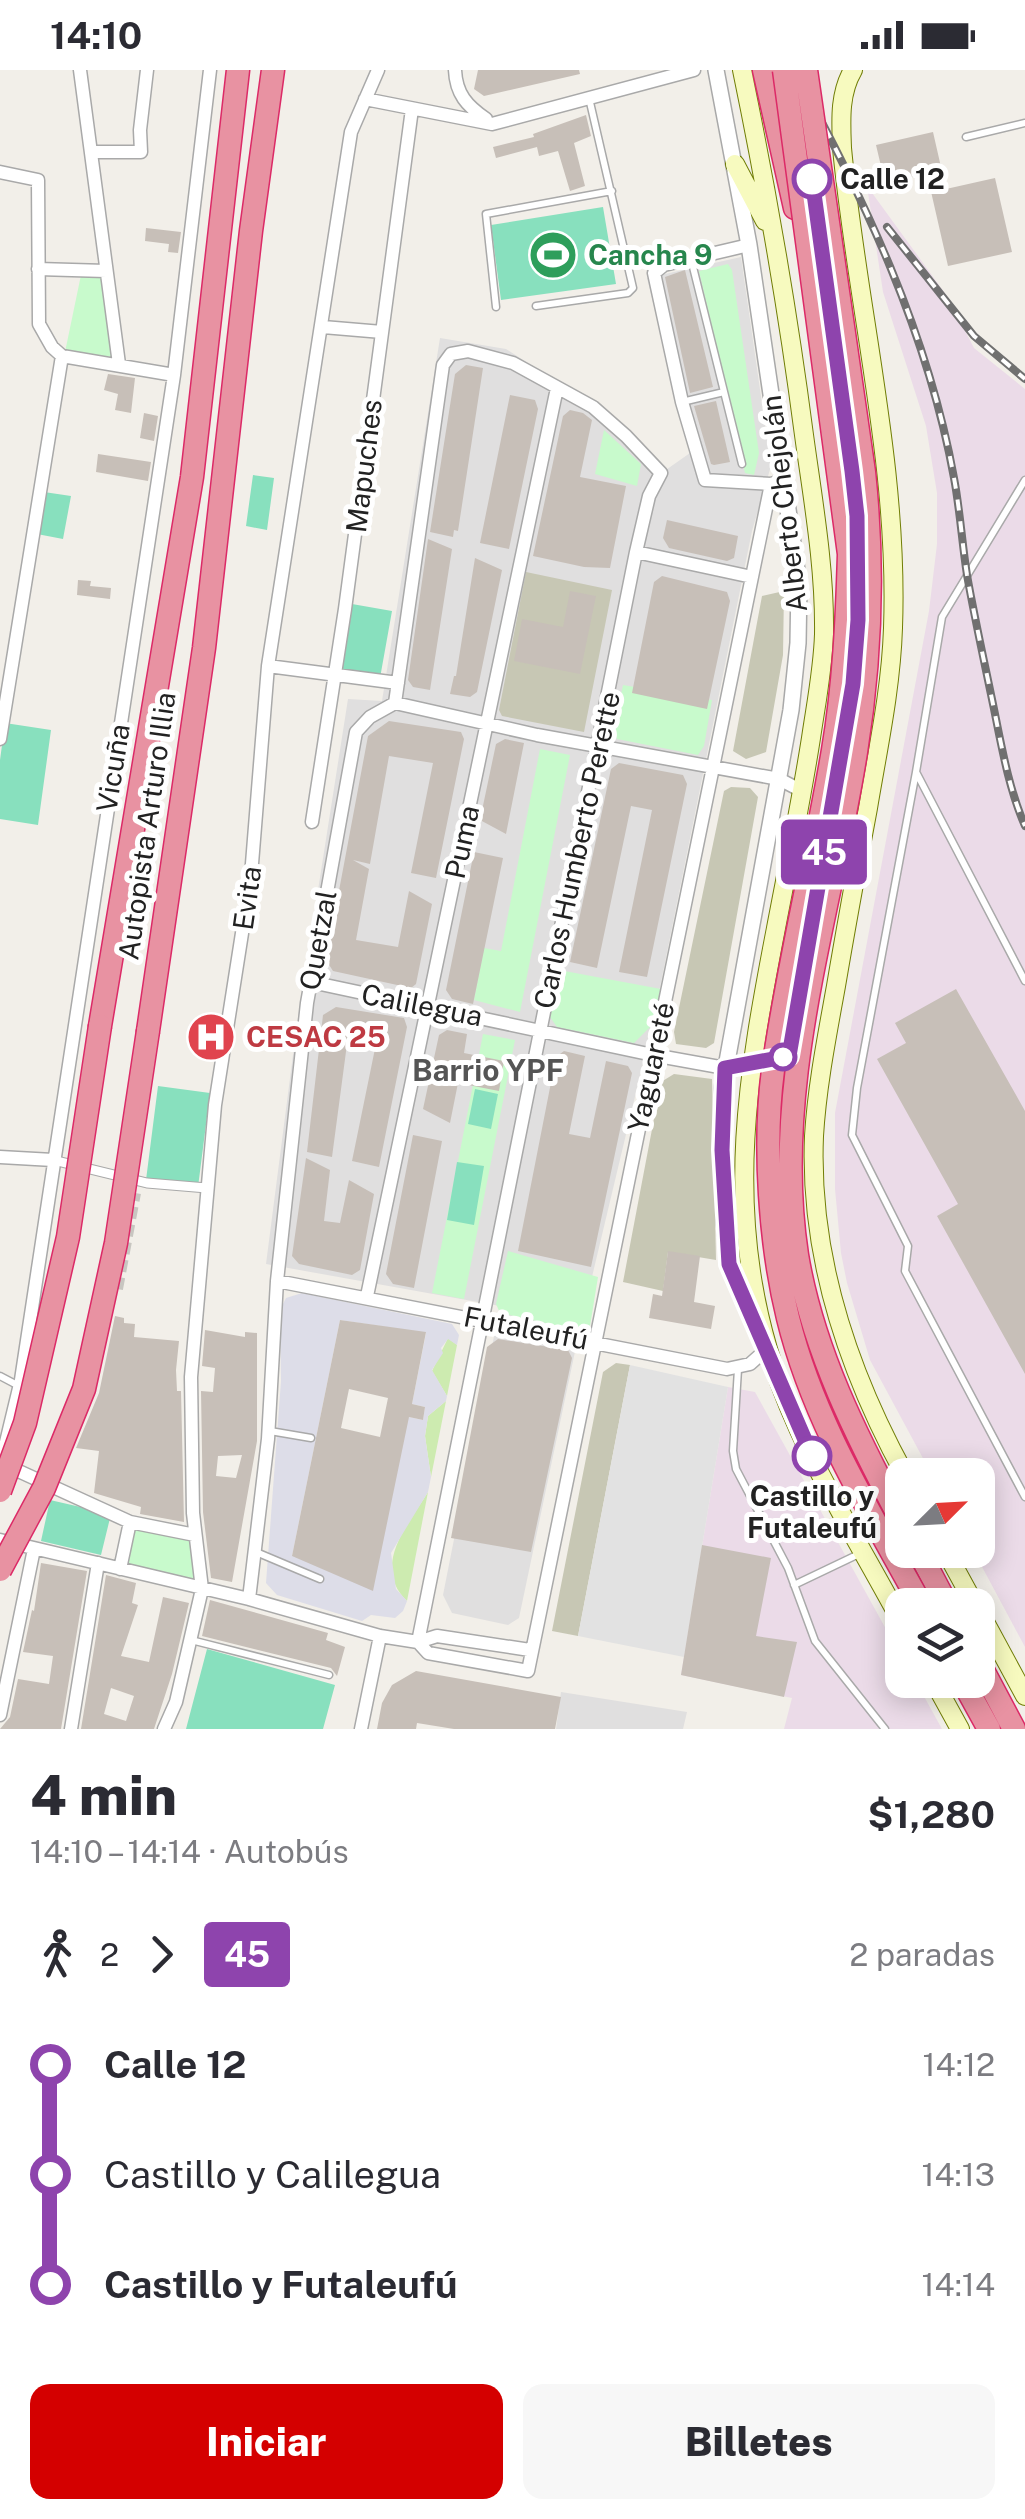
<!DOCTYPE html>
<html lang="es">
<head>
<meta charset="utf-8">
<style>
	body { margin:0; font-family:"Public Sans",sans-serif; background:#f7f7f7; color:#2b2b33; height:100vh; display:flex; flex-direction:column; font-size:38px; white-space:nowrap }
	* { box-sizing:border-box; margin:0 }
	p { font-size:32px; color:#7c7c81 }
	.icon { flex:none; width:55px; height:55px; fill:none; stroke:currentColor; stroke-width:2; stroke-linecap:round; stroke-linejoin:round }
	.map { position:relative; height:1659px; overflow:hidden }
	.panel { display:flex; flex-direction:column; background:#fff; flex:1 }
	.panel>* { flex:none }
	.badge { padding:0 20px; border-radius:8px; font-size:35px; line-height:65px }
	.needle { width:65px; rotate:66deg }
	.tools { position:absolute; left:885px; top:1388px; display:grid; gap:20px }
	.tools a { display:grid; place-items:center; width:110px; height:110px; border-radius:20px; background:#fff; box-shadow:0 5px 25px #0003; font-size:50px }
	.map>.badge { position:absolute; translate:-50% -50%; box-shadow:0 0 0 5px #fff }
	.legs { display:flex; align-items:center; gap:15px; height:110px; padding:0 30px; font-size:32px }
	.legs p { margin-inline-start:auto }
	.summary { display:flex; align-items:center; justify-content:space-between; height:170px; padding:0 30px }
	h1 { font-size:55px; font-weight:800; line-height:75px }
	.cta { display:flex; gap:20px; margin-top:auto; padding:20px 30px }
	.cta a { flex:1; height:115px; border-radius:20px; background:#d40000; color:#fff; font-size:40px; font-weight:800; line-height:115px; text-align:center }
	.cta a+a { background:#f7f7f7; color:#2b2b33 }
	ul { padding:0 30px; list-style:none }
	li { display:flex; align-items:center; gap:35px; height:110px; font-size:38px }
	li i { display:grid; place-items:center; width:15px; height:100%; margin:0 12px; background:currentColor }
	li i::after { content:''; width:25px; height:25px; margin:-12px; border:8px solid; border-radius:50%; background:#fff }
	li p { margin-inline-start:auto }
	li:first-child i { background:linear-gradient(#0000 50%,currentColor 0) }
	li:last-child i { background:linear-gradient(currentColor 50%,#0000 0) }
	.status { display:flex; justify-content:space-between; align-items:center; height:70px; padding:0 50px; background:#fff; direction:ltr }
	.status svg { height:28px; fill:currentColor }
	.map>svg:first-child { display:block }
	.residential { fill:#e0dfdf }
	.industrial { fill:#ebdbe8 }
	.construction { fill:#c7c7b4 }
	.grass { fill:#cdebb0 }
	.park { fill:#c8facc }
	.pitch { fill:#88e0be }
	.parking { fill:#e2e2e2 }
	.plaza { fill:#dddde8; fill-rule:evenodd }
	.building { fill:#c7bfb8; fill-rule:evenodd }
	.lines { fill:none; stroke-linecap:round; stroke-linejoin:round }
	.minor-tunnel { stroke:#c8c6c1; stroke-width:12; stroke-dasharray:12 6; stroke-linecap:butt }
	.secondary-tunnel { stroke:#c8c6c1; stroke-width:18; stroke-dasharray:18 9; stroke-linecap:butt }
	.service-casing { stroke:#a9a9a9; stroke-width:9 }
	.pedestrian-casing { stroke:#a9a9a9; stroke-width:11 }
	.minor-casing { stroke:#a9a9a9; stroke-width:15 }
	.tertiary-casing { stroke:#a9a9a9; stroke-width:18 }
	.secondary-casing { stroke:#707d05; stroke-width:20 }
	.motorway-casing { stroke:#dc2a67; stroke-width:25 }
	.service { stroke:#fff; stroke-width:6 }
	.pedestrian { stroke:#fff; stroke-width:9 }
	.minor { stroke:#fff; stroke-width:12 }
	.tertiary { stroke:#fff; stroke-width:15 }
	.secondary { stroke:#f7fabf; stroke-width:18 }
	.motorway { stroke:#e892a2; stroke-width:22 }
	.rail-casing { stroke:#707070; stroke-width:8 }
	.rail { stroke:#fff; stroke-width:4; stroke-dasharray:11; stroke-linecap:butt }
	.motorway-bridge-casing { stroke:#dc2a67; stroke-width:25; stroke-linecap:butt }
	.motorway-bridge { stroke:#e892a2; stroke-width:22 }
	.line-1-casing { stroke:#fff; stroke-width:22 }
	.line-1 { stroke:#8e44ad; stroke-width:15 }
	.stop-1-dot { fill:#fff; stroke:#8e44ad; stroke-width:5 }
	.labels { text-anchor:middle; stroke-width:10; stroke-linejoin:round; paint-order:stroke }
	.stop-label { font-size:28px; font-weight:bold; fill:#222; stroke:#fff; text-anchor:start }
	.leisure-label { font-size:28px; font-weight:bold; fill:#27864d; stroke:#fff; text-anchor:start }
	.street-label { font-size:28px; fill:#222; stroke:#fff }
	.health-label { font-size:28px; font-weight:bold; fill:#be3a42; stroke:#fff; text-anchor:start }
	.neighbourhood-label { font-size:30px; font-weight:bold; fill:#555; stroke:#fff }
</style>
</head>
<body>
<div class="status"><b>14:10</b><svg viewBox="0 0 49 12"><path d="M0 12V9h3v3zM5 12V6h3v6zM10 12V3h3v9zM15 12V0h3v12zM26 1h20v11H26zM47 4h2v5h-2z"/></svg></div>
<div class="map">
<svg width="1025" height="1659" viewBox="0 0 1025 1659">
	<rect width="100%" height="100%" fill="#f2efe9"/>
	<!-- residential -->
	<path class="residential" d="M741 187 771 396 752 461 654 947 581 1253 519 1548 508 1555 452 1543 443 1525 500 1236 266 1194 297 954 348 629 382 631 440 268 506 279 609 345 663 402 690 383 647 208Z
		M561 1622 687 1642 683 1659H556Z"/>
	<!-- industrial -->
	<path class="industrial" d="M867 116 947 226 974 278 1025 319V1577L973 1480H978V1405H932L870 1290 847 1213 841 1183 835 1119V1043L929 541 937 474V423L926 356 883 222Z
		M728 1317 755 1322 902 1588V1610H915L942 1659H784L792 1628 681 1605Z"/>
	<!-- construction -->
	<path class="construction" d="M526 502 612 520 584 662 502 646 499 640Z
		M784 521 783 585 766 682 746 689 733 681 762 526Z
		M731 717 750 718 758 727 714 973 706 978 676 974 674 962 724 721Z
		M674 1004 712 1009 716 1190 668 1182 663 1221 623 1212 661 1012Z
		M616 1293 630 1295 578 1566 552 1561 603 1302Z"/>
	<!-- grass -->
	<path class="grass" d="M448 1268 457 1275 447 1326 432 1301Z
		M446 1331 431 1407 425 1366 428 1346Z
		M428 1422 407 1531C371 1496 408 1455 428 1422Z"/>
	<!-- park -->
	<path class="park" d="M728 194 732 200 759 383 754 405 745 403 699 201Z
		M81 205H103L113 287 65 282Z
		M604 360 641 394 637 416 595 404Z
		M623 615 712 630 704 676 698 685 617 669 613 662Z
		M540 679 570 685 520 942 474 930 484 878 501 881Z
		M559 900 661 919 654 953 634 973 557 957 550 947Z
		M483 964 515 970 464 1229 432 1223Z
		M508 1181 598 1207 590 1256 582 1261 500 1243 496 1234Z
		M132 1455 192 1467 198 1517 124 1496Z"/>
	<!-- pitch -->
	<path class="pitch" d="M603 137 616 214 501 230 491 155Z
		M253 405 274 408 267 460 246 456Z
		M44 422 71 426 63 469 37 464Z
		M352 534 392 541 380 608 341 601Z
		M5 653 51 660 38 755 0 749V690Z
		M158 1016 210 1023 198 1117 146 1110Z
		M475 1019 498 1024 491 1059 468 1054Z
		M457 1092 484 1096 474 1155 447 1150Z
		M50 1430 111 1444 101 1485 41 1471Z
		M207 1579 335 1615 323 1659H186Z"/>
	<!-- parking -->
	<path class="parking" d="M630 1295 728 1317 684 1587 578 1566Z"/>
	<!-- plaza -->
	<path class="plaza" d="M302 1223 452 1254 459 1265 457 1275 448 1269 441 1278 443 1283 432 1300 447 1326 446 1331 428 1346 425 1366 431 1407 428 1422 391 1483 396 1519 407 1531 403 1541 395 1548 371 1545 362 1551 277 1525 266 1513 281 1311 280 1240 286 1228ZM340 1250 426 1263 412 1334 425 1337 423 1350 409 1347 292 1486Z"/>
	<!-- building -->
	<path class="building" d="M478 0H579L580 4 484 26 474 19Z
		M586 45 591 66 574 73 585 116 570 121 558 81 539 86 537 77 496 88 493 77 534 67 533 64Z
		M933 62 946 119 995 108 1012 182 948 196 927 104 885 113 876 75Z
		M146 158 181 162 178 183 168 182 169 174 145 171Z
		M685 200 713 317 690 323 665 207Z
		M466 295 483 298 458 461 454 460 453 467 430 462 455 304Z
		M108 304 135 308 131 343 115 340 118 324 104 320Z
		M510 325 535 330 538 339 509 479 480 473Z
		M716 331 730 392 714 395 711 394 694 336Z
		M570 340 583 343 592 350 580 407 626 416 610 498 584 497 533 486 563 346Z
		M144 343 158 346 154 371 140 368Z
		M98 384 151 392 148 411 96 402Z
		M667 450 738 466 734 488 727 491 669 478 663 468Z
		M428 469 452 479 430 620 413 617 408 610Z
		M475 488 502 500 477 622 470 627 450 624 454 606H456Z
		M662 506 727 522 730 531 707 639 632 623 654 512Z
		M78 510 91 511 90 516 111 518 110 529 77 525Z
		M570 521 596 526 580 604 514 591 522 549 563 557Z
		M389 651 461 662 464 669 436 808 411 803 433 693 389 686 370 794 353 790 369 799 356 870 398 877 409 821 432 834 416 914 411 918 333 901 326 890 368 666Z
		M505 669 524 673 506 764 480 750 496 674Z
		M619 693 683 705 687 714 647 907 619 902 652 740 631 736 597 898 570 892 611 699Z
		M474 782 503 788 473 934 452 929 446 920Z
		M956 919 1025 1041V1304L937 1146 958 1134 877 989 906 973 895 953Z
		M336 937 404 948 407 957 379 1097 352 1091 378 964 349 959 332 1087 307 1082 323 945Z
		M447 960 467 964 464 983 504 991 499 1021 458 1013 450 1053 423 1039 439 965Z
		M564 981 585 986 569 1064 590 1068 606 991 628 996 632 1003 591 1197 518 1181 556 987Z
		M413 1065 442 1071 414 1218 393 1214 386 1204Z
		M306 1088 330 1100 324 1151 340 1153 349 1110 374 1124 360 1200 352 1205 299 1194 292 1186Z
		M668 1181 700 1186 694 1232 715 1236 711 1259 649 1248 653 1224 662 1226Z
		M115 1246 124 1248V1253L135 1254 134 1267 179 1271 176 1300 177 1321H181L184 1452 140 1444 141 1437 94 1423 99 1381 76 1378 99 1323Z
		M340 1250 426 1262 412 1334 425 1337 423 1350 409 1347 373 1521 292 1486ZM349 1319 388 1328 380 1367 341 1358Z
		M205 1260 245 1267V1262L257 1263V1371L232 1512 211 1508 203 1442 201 1321 213 1322 215 1298 202 1296ZM242 1385 236 1408 216 1406 218 1386Z
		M498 1269 568 1280 572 1288 531 1482 451 1468 487 1277Z
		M702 1475 771 1488 756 1566 797 1572 784 1627 681 1605Z
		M41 1493 87 1501 61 1659H0L10 1647 18 1609 49 1614 53 1586 23 1582 32 1540 34 1541Z
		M106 1505 136 1513 132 1533 138 1535 121 1586 149 1592 163 1527 189 1533 172 1604 154 1659H81ZM111 1618 134 1626 126 1651 104 1644Z
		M210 1530 328 1563 326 1570 345 1577 337 1606 331 1598 202 1566Z
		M416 1601 561 1627 555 1659H454L417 1653 416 1659H377L382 1633 392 1615Z"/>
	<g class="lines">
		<!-- minor-tunnel -->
		<path class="minor-tunnel" d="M117 1219 135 1123"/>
		<!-- secondary-tunnel -->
		<path class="secondary-tunnel" d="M839 309 857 462
			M849 636 858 523
			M782 1050 788 987
			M798 1245C821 1327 863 1401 902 1476
			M904 1480 934 1535"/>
		<!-- service casing -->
		<g class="service-casing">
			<path id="service" d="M966 67 1025 53
				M691 189 742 394
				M536 236 628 223 633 218 589 28
				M496 237 486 144 612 121
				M682 332 724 322
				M1025 410 942 547 916 702 1025 911
				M916 702 857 1018 852 1065 908 1176 905 1201 1025 1427
				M738 1299 733 1381 736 1399 788 1498 815 1571 885 1659
				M0 1306 19 1316
				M270 1361 311 1368
				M256 1482 320 1509
				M794 1515 861 1483
				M191 1570 329 1605"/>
		</g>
		<!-- pedestrian casing -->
		<g class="pedestrian-casing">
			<path id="pedestrian" d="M53 1090 147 1113 207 1118"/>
		</g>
		<!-- minor casing -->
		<g class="minor-casing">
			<path id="minor" d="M80 0 119 294
				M455 0C456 24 467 36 486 49
				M365 29 492 54 694 0
				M91 82H141L140 60 147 0
				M0 102 38 110 39 254 52 277 62 286 174 305
				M749 175 664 195 654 203 682 332 705 410 771 414 777 412
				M38 199 106 201
				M323 257 382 262
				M636 482 752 507
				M268 596 398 613
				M395 633 537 665 779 709 802 721
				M0 669 62 286
				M312 752 345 539 412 39
				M311 912 653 985 725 998 759 993
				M0 1087 53 1090
				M277 1211 727 1299 750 1294 768 1278
				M367 1226 557 318
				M195 1465 130 1452 1 1393 21 1310 174 305 210 0
				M0 1470 249 1529 380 1566 418 1572 636 482 649 426 661 403 626 366 593 337 513 293 468 281 451 284 443 295 395 633 370 647 356 662 307 933 277 1211 268 1369 249 1529
				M120 1499 130 1452
				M530 1580 437 1566 418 1572 428 1583 528 1601 771 414
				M0 1645 34 1479
				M71 1659 98 1493
				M164 1659 176 1632 202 1519 193 1443 191 1307 215 1035 251 806 268 596 351 62 378 0
				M361 1659 380 1566"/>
		</g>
		<!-- tertiary casing -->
		<g class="tertiary-casing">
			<path id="tertiary" d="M716 0 749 175 799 514 798 573 791 640 722 1019 724 1149 729 1194 759 1261"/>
		</g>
		<!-- secondary casing -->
		<g class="secondary-casing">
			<path id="secondary" d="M742 0C767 121 788 242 804 365 813 431 825 497 824 564 823 599 816 634 811 668 801 732 788 795 776 858 748 1003 725 1133 768 1279 797 1376 855 1465 902 1553
				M853 0C839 24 841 51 842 78 857 238 899 396 893 558 891 619 878 678 868 738 857 797 846 857 836 916 827 966 817 1016 814 1066 809 1187 848 1301 905 1405
				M735 94 765 151
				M945 1480 975 1535
				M978 1539 1025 1626
				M933 1610 960 1659"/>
		</g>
		<!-- motorway casing -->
		<g class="motorway-casing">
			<path id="motorway" d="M764 0 795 138
				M100 956 192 407 238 0
				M148 961 204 578 251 161 273 0
				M918 1480 947 1535
				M978 1591 1014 1659
				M962 1610 989 1659"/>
		</g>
		<!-- service -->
		<use href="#service" class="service"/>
		<!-- pedestrian -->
		<use href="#pedestrian" class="pedestrian"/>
		<!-- minor -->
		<use href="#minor" class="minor"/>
		<!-- tertiary -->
		<use href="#tertiary" class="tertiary"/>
		<!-- secondary -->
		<use href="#secondary" class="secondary"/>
		<!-- motorway -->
		<use href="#motorway" class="motorway"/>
		<!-- rail casing -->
		<g class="rail-casing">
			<path id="rail" d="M794 0C864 128 928 263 954 408 960 440 962 473 967 505 975 550 985 595 994 639 1002 679 1009 719 1025 756
				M887 157 974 266 1025 309"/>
		</g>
		<!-- rail -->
		<use href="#rail" class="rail"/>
		<!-- motorway-bridge casing -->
		<g class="motorway-bridge-casing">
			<path id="motorway-bridge" d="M784 0 849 484C847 550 844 615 833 680 815 787 788 893 773 1000 763 1075 770 1175 788 1248 813 1351 871 1443 921 1535
				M806 0 864 402C874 496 871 589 856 682 830 847 771 1016 797 1185 813 1281 857 1367 902 1452
				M0 1421 25 1353 68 1167 100 956
				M0 1500 44 1418 84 1319 116 1173 148 961"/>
		</g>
		<!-- motorway-bridge -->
		<use href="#motorway-bridge" class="motorway-bridge"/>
	</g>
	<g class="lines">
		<!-- line-1 casing -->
		<g class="line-1-casing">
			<path id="line-1" d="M812 109 852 401 857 446 858 550 853 614 789 986 725 998 722 1080 729 1194 812 1386"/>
		</g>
		<!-- line-1 -->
		<use href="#line-1" class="line-1"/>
	</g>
	<!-- icons -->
	<defs>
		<g id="stadium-disc" transform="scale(2.5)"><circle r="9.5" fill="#2e9e5b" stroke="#fff"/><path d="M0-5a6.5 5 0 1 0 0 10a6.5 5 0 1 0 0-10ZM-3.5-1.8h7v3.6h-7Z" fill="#fff"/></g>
		<g id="hospital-disc" transform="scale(2.5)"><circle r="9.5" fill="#e0444e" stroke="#fff"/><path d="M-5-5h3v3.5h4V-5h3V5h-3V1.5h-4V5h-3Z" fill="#fff"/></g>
	</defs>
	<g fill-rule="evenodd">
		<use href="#stadium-disc" x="553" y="185"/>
		<use href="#hospital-disc" x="211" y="967"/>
	</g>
	<!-- markers -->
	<g class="stop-1-dot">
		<circle cx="812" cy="109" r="18"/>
		<circle cx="783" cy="987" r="12"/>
		<circle cx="812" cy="1386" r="18"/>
	</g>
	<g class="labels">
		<!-- stop labels -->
		<g class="stop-label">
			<text x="840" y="119">Calle 12</text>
			<text x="812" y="1436" text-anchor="middle">Castillo y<tspan x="812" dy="32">Futaleufú</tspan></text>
		</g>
		<!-- leisure labels -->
		<g class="leisure-label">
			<text x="588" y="195">Cancha 9</text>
		</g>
		<!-- street labels -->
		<g class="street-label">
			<text transform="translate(364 396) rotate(-83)" y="10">Mapuches</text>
			<text transform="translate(784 434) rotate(-97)" y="10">Alberto Chejolán</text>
			<text transform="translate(113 698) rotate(-81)" y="10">Vicuña</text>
			<text transform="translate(147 756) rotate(-82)" y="10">Autopista Arturo Illia</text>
			<text transform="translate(462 772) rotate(-78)" y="10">Puma</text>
			<text transform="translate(577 780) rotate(-78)" y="10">Carlos Humberto Perette</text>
			<text transform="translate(247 828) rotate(-82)" y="10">Evita</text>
			<text transform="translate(318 870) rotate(-80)" y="10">Quetzal</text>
			<text transform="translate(422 935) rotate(11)" y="10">Calilegua</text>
			<text transform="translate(651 997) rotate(-78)" y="10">Yaguareté</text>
			<text transform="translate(526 1258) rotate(11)" y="10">Futaleufú</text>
		</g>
		<!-- health labels -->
		<g class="health-label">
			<text x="246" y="977">CESAC 25</text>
		</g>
		<!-- neighbourhood labels -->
		<g class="neighbourhood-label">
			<text x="488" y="1011">Barrio YPF</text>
		</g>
	</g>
</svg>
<div class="tools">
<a><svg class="needle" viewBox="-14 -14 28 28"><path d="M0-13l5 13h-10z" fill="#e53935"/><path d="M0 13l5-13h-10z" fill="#7c7c81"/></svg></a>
<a><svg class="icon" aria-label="layers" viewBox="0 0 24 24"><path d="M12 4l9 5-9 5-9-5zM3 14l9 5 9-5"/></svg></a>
</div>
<b class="badge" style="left:824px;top:782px;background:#8e44ad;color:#fff">45</b>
</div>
<section class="panel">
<div class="summary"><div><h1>4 min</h1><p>14:10 – 14:14 · Autobús</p></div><b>$1,280</b></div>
<div class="legs"><svg class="icon" aria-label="walk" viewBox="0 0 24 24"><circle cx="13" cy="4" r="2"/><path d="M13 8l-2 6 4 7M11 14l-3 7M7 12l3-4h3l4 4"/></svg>2<svg class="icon" aria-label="forward" viewBox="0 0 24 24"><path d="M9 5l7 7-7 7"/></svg><b class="badge" style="background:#8e44ad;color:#fff">45</b><p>2 paradas</p></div>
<ul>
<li><i style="color:#8e44ad"></i><b>Calle 12</b><p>14:12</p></li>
<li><i style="color:#8e44ad"></i><span>Castillo y Calilegua</span><p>14:13</p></li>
<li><i style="color:#8e44ad"></i><b>Castillo y Futaleufú</b><p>14:14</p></li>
</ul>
<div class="cta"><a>Iniciar</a><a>Billetes</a></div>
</section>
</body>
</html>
